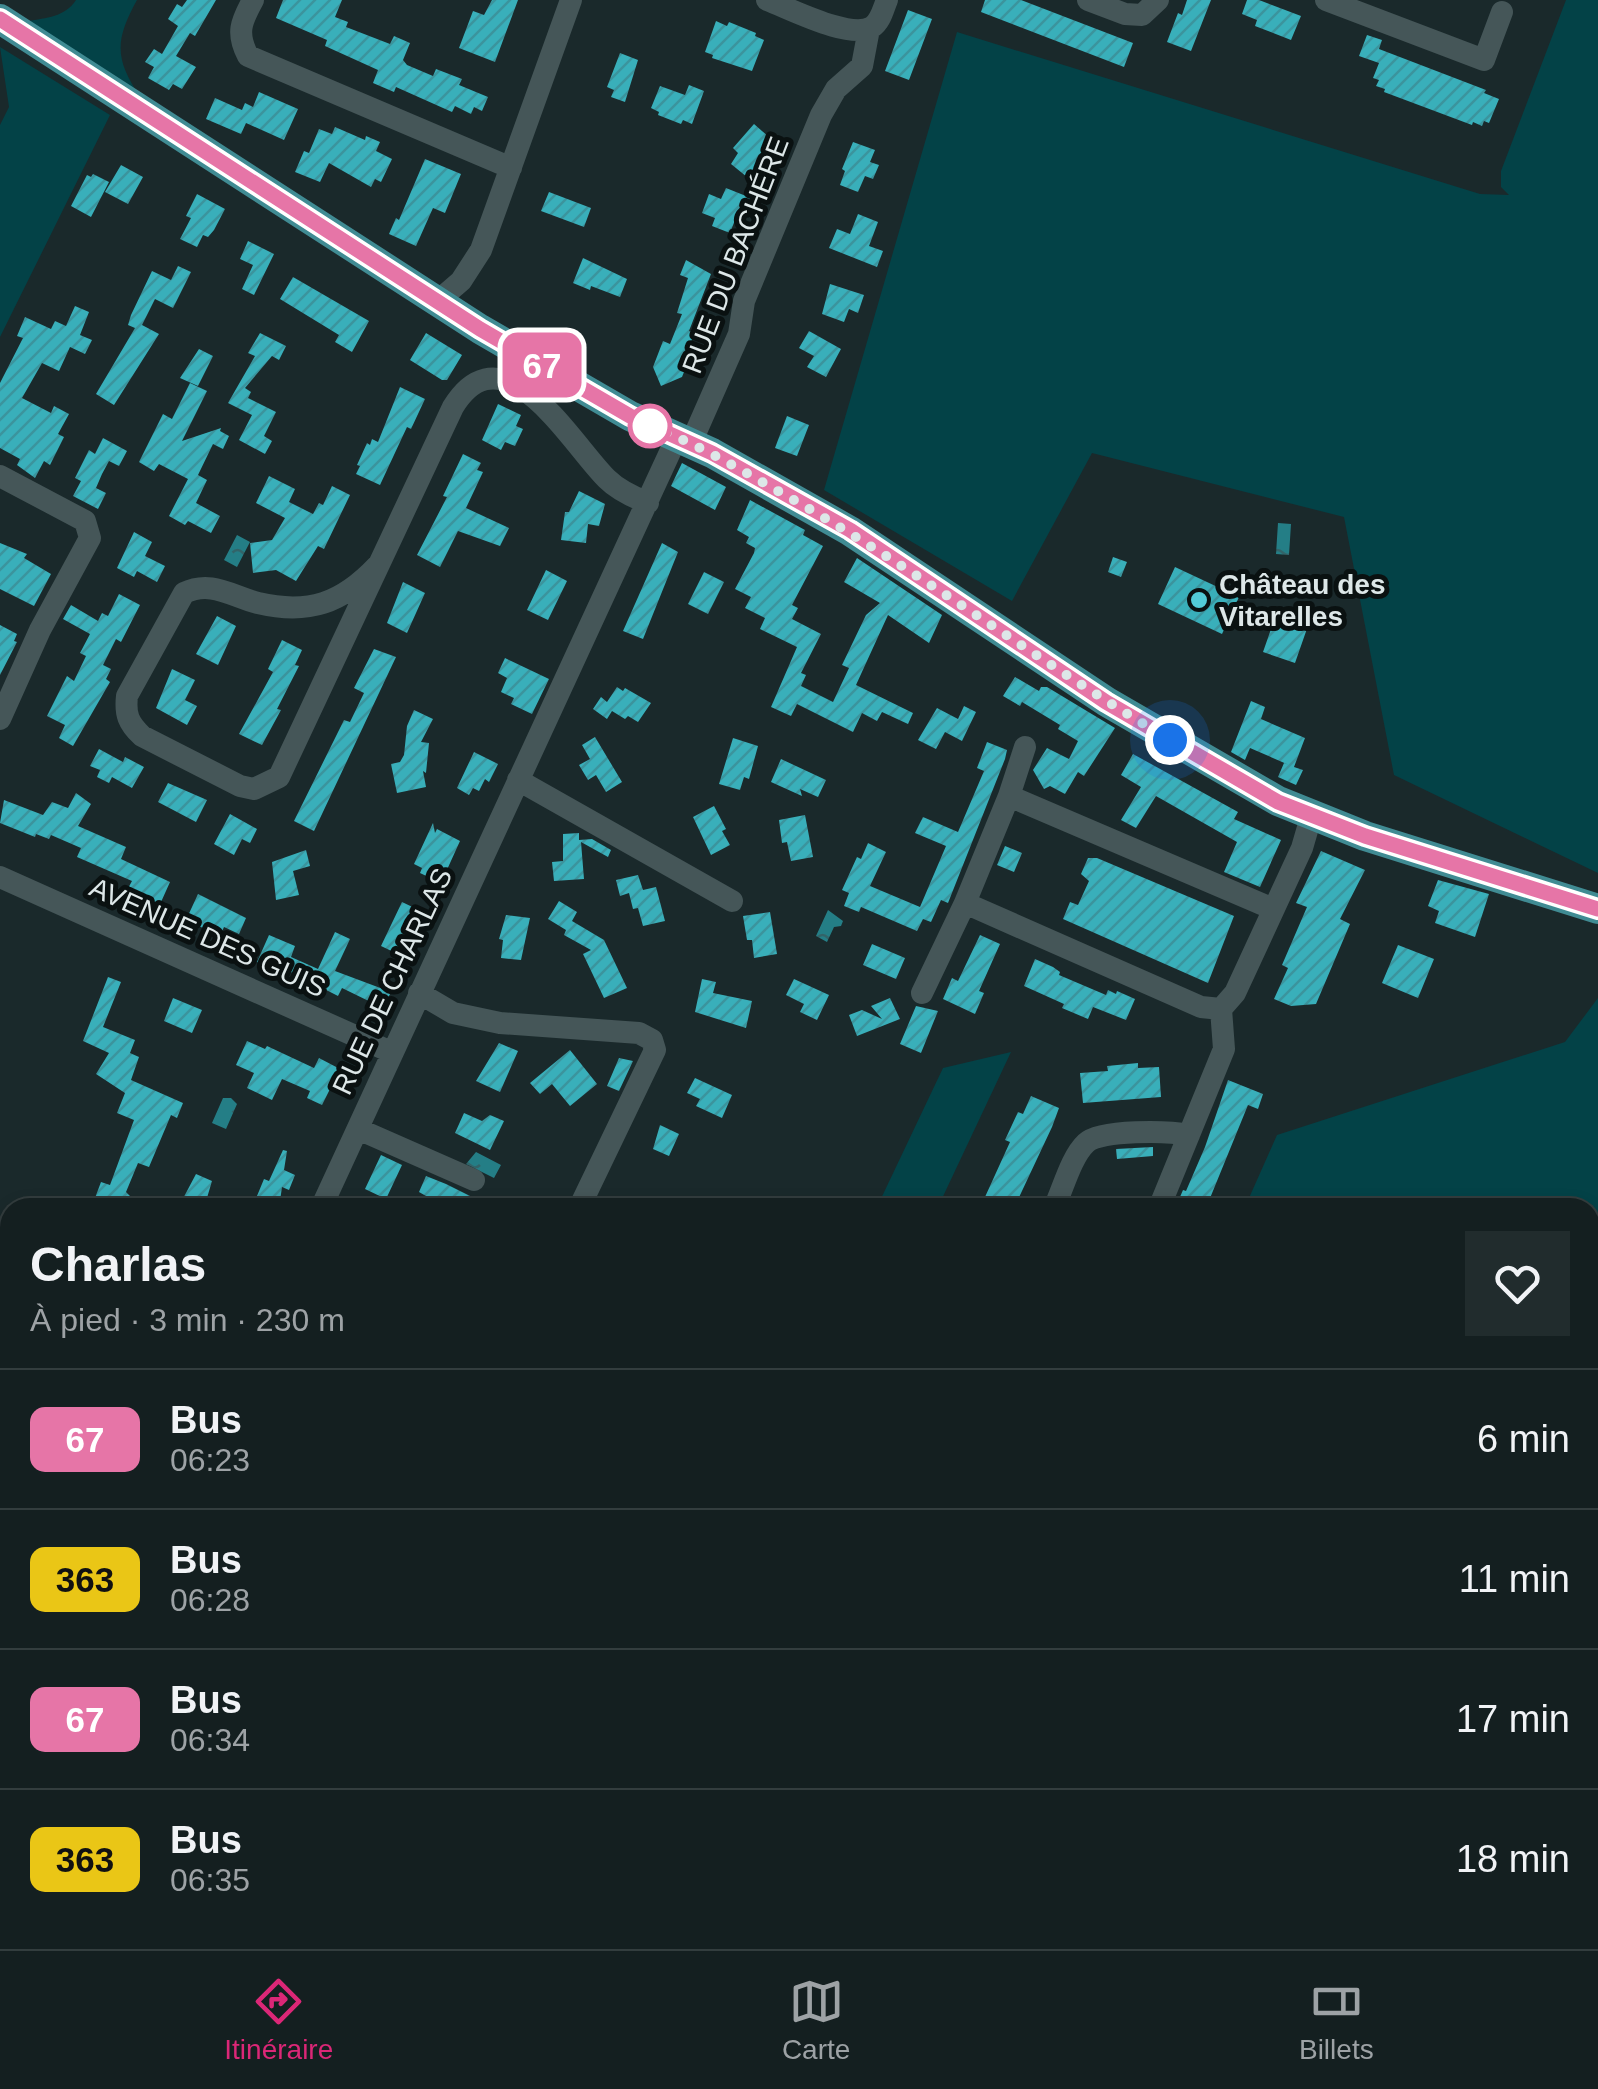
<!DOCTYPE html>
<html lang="fr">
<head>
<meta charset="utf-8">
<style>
	body { margin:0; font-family:Arial,sans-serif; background:#212c2d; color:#f1f3f6; height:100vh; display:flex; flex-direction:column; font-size:38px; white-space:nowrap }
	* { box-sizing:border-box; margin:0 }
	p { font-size:32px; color:#9da2a5 }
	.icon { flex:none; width:55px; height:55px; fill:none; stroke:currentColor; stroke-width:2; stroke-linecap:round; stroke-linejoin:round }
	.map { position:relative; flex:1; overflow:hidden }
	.sheet { position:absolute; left:0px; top:1198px; width:1600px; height:752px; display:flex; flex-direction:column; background:#141f20; border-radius:30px 30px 0 0; box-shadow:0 5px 15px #0003,0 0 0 2px #333d3e }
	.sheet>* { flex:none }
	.badge { padding:0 20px; border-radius:15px; font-size:35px; line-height:65px }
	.you { position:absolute; width:50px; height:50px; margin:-25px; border:8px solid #fff; border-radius:50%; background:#1a73e8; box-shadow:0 0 0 15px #1a73e833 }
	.map>.badge { position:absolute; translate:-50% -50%; box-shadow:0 0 0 5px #fff }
	.round { display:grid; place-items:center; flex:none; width:105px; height:105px; border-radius:0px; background:#212c2d }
	.summary { display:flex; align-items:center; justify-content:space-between; height:170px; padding:0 30px }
	h1 { font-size:48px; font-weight:800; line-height:75px }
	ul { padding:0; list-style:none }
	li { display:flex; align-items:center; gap:30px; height:140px; padding:0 30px; border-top:2px solid #333d3e }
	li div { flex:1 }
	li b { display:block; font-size:38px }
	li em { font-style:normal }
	li .badge { min-width:110px; font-weight:700; text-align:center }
	.tabs { display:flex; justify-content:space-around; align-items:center; height:140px; border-top:2px solid #333d3e; background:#141f20; font-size:28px; color:#9da2a5 }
	.tabs a { display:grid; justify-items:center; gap:5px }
	.tabs .current { color:#db2777 }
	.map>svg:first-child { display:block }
	.grass { fill:#034247 }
	.water { fill:url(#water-ripples) }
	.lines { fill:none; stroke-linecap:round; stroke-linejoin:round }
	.stream { stroke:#247e86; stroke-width:5 }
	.building { fill:url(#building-hatch) }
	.minor { stroke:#455658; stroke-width:22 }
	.major { stroke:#408b93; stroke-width:30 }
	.line-casing { stroke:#fff; stroke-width:22 }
	.line { stroke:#e675a7; stroke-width:15 }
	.walk { stroke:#dde7e8; stroke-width:10; stroke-dasharray:0 18 }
	.stop-dot { fill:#fff; stroke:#e675a7; stroke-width:5 }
	.poi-dot { fill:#52cbd7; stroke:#0a1111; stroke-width:4 }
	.labels { text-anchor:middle; stroke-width:10; stroke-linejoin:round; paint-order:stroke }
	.street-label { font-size:28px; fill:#dde7e8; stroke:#0a1111 }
	.poi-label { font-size:28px; font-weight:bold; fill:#dde7e8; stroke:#0a1111; text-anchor:start }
</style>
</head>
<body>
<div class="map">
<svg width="1598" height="1949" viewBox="0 0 1598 1949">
	<defs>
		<pattern id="water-ripples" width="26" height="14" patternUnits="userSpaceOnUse" patternTransform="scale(2.5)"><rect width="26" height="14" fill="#247e86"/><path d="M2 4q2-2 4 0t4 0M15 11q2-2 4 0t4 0" fill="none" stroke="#326469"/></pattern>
		<pattern id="building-hatch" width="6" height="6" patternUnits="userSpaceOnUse" patternTransform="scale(2.5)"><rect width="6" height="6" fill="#39afba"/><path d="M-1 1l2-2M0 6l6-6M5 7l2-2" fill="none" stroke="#3b949d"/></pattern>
	</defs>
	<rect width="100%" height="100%" fill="#1a292b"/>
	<!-- grass -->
	<path class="grass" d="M76 0H137C115 40 114 59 141 98L28 21C46 18 65 17 76 0Z
		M1566 0H1598V873L1394 775 1344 517 1092 453 1012 601 824 490 957 32 1480 194 1509 195 1501 187V171Z
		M0 47 110 115 0 337V125L9 107Z
		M1598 998V1471L1590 1490V1208L1245 1207 1277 1135 1565 1042Z
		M1011 1052 938 1207H877L943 1068Z
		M602 1940H866L863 1949H598Z
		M1103 1940H1401L1397 1949H1135Z"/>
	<!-- water -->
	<path class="water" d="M1278 523 1291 524 1289 555 1276 554Z
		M237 535 250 542 237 567 224 560Z
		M828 910 843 921 841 926 834 927 827 942 816 936Z
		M223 1098H231L237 1104 226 1129 212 1123Z
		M476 1152 501 1165 494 1178 466 1164Z"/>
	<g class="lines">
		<!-- stream -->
		<path class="stream" d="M0 1575 10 1578
			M1590 1738 1598 1742
			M1073 1940 1105 1949
			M1409 1949 1413 1940"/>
	</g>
	<!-- building -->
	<path class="building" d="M187 0H216L195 36 190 33 176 56 196 67 182 89 173 84 169 90 148 78 154 67 145 62 154 49 162 54 178 26 168 19 177 4 182 7Z
		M283 0H342L335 17 348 22 346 27 390 44 394 36 410 43 403 60 407 65 433 76 436 69 462 79 459 85 488 97 482 111 474 107 471 114 455 106 452 112 396 87 394 92 373 83 378 70 325 46 327 40 276 18Z
		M492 0H518L495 62 459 48 473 11 484 15Z
		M985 0H1021L1133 43 1124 67 981 12Z
		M1187 0H1211L1191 51 1167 42 1178 13 1182 15Z
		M1247 0H1259L1301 16 1291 40 1255 26 1257 20 1242 14Z
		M908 10 932 19 909 80 885 71Z
		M716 21 727 26 729 22 756 33 755 36 764 40 752 71 712 58 713 55 705 52Z
		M1367 35 1382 40 1379 49 1486 90 1484 93 1499 99 1489 123 1484 121 1482 126 1473 122 1472 125 1384 92 1385 89 1376 86 1379 80 1373 78 1379 63 1359 56Z
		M620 53 638 60 625 102 611 97 614 90 607 87Z
		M689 85 704 91 692 124 683 120 681 124 658 115 659 112 651 108 660 86 685 95Z
		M259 92 298 109 284 140 246 123 241 134 206 119 215 98 242 110 245 103 253 107Z
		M754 124 776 143 747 177 731 164 738 153 733 148Z
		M335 127 365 140 366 136 380 142 376 151 392 159 381 182 375 179 371 187 329 163 320 182 295 172 304 151 309 153 319 129 332 134Z
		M853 142 875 150 870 162 879 165 873 179 865 176 858 192 840 185 845 171 842 169Z
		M425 159 461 174 445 213 433 208 416 246 389 234 396 218 399 220Z
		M121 165 143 177 128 204 105 192Z
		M93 174 109 182 91 217 71 206 87 175 91 177Z
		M726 188 751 198 744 223 735 220 730 233 712 226 715 218 702 213 709 194 721 199Z
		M549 192 591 208 584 227 541 211Z
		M197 194 225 209 214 230 208 237 203 235 197 247 180 239 191 218 186 216Z
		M858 214 878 222 869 246 883 251 877 267 829 248 837 229 850 234Z
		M248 241 274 254 254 295 242 289 253 265 240 259Z
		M583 258 627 279 620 297 591 286 590 290 573 283Z
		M686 260 711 274 689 331 694 333 688 351 692 352 682 377 661 386 653 367 663 341 670 344 682 314 677 313 688 278 680 275Z
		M178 266 191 272 173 308 155 299 142 325 159 334 114 405 96 394 135 328 128 325 131 315 152 271 171 280Z
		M293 277 369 321 352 352 335 342 339 335 280 299Z
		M830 284 864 295 858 313 849 309 844 322 822 314Z
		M75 306 89 312 80 335 92 340 85 354 70 347 59 371 42 363 22 398 51 413 54 406 69 414 58 434 64 437 50 465 44 461 35 478 17 465 20 459 0 448V383L23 338 17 336 25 317 51 329 55 321 66 326Z
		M809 331 841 349 826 377 807 367 814 356 799 348Z
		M260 333 286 346 279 360 272 356 245 388 251 392 248 398 276 412 264 436 272 441 265 454 239 440 252 415 228 403 255 356 248 353Z
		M426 333 462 355 447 380H442L410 360Z
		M199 349 213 356 198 386 180 378Z
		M190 383 207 391 182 441 221 428 220 431 229 436 223 449 213 444 198 475 207 480 196 503 220 516 211 533 188 521 185 525 169 516 188 479 159 464 154 471 139 462 163 414 172 419Z
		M400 387 425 399 411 429 407 427 380 485 356 474 360 466 357 465 367 443 370 445 372 439 378 442Z
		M498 404 521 415 516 426 523 429 515 446 505 442 501 450 482 440Z
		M787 416 809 425 797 456 775 448Z
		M103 438 127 451 119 466 109 461 102 474 96 488 106 493 98 509 73 496 81 481 75 478 89 450 95 454Z
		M463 454 481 463 477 470 483 472 466 508 509 528 500 546 458 531 440 567 417 555 447 497 443 496Z
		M682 463 726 487 715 510 671 486Z
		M269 476 295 489 289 502 313 514 319 503 323 505 332 486 350 495 324 549 318 546 296 581 276 570 253 573 250 543 272 540 285 518 256 503Z
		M579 491 605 504 599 526 588 524 586 543 561 540 565 512H569Z
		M750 500 805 530 803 535 823 546 792 605 798 608 792 619 821 634 801 673 806 675 801 686 833 702 849 668 842 665 866 615 880 603 844 582 857 558 942 615 929 643 888 615 856 685 913 713 908 724 882 712 877 721 862 713 853 732 797 704 791 716 771 707 797 647 760 629 765 618 745 608 751 597 735 589 754 553 755 548 746 543 749 537 737 530Z
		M134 532 152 542 145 556 165 566 157 582 137 571 134 577 117 568Z
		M0 543 27 554 24 558 51 574 34 606 0 589Z
		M662 543 678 552 643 639 623 631Z
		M1113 557 1127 562 1121 577 1108 572Z
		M1175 567 1239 597 1222 634 1158 604Z
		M546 570 567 581 548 620 527 610Z
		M704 572 724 582 708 614 688 604Z
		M403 582 425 593 407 633 387 623Z
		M119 594 140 605 121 642 116 639 103 665 111 669 106 679 110 682 73 746 59 738 65 725 47 716 67 676 74 681 86 656 80 653 90 634 63 619 71 605 98 621 102 613 108 616Z
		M1278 609 1310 620 1295 663 1263 652Z
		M217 616 236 626 218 665 196 654Z
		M0 625 17 634 14 641 17 642 0 675Z
		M282 640 302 650 295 665 299 666 277 709 281 710 262 745 239 734 273 672 268 669Z
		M374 649 396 657 314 831 294 821 344 720 350 722 364 693 354 688Z
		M505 658 549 679 532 714 511 704 514 698 501 692 507 678 498 673Z
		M172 669 195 680 185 700 197 706 187 725 156 708Z
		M1015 677 1039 691 1041 687H1047L1115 728 1084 776 1078 772 1065 794 1050 786 1044 789 1033 770 1047 748 1069 759 1078 741 1058 729 1060 725 1022 702 1020 706 1003 696Z
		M617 687 623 691 625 688 651 703 638 722 628 716 625 719 612 711 607 719 593 709 601 697 607 702Z
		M1251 701 1265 707 1261 719 1305 738 1294 767 1303 770 1296 785 1278 777 1284 763 1289 765 1250 748 1245 760 1231 752Z
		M964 706 976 712 962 741 945 732 936 749 918 740 937 708 958 719Z
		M414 710 433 719 421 742 429 743 426 773 423 771 426 787 397 793 391 764 400 762 404 755 407 726Z
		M595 737 622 782 606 792 596 775 588 780 579 765 590 759 582 745Z
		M733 738 758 746 749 779 744 777 740 790 719 784Z
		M987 742 1007 750 1005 759 948 903 941 900 931 922 923 919 917 931 861 907 859 912 844 906 849 893 842 890 857 857 861 859 868 843 886 852 870 886 920 907 946 846 915 833 923 817 958 832 984 771 977 768Z
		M99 749 123 762 125 757 144 767 132 788 112 777 109 783 97 777 100 770 90 766Z
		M474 752 498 764 489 782 485 779 479 791 473 788 469 795 457 788Z
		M1133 754 1238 812 1234 819 1281 840 1260 887 1224 872 1237 842 1156 796 1136 828 1121 820 1141 787 1121 775Z
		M781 759 826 780 818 797 800 789 802 796 771 782Z
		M168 783 207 800 196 822 158 802Z
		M76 793 91 804 78 826 126 847 121 859 170 882 157 911 126 892 132 881 77 857 81 848 51 835 49 839 36 834 35 837 0 823 4 800 43 815 52 802 68 808Z
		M714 806 726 829 722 831 730 845 711 855 693 817Z
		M230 814 257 829 250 843 242 839 234 855 214 844Z
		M805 815 813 857 791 861 787 842 782 843 779 820Z
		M433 823 435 833 437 829 460 841 441 883 420 873 422 868 414 864Z
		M579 833V840L592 839 611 850 608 857 581 842 584 879 554 881 552 862 563 861V834Z
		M1005 846 1022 853 1014 872 997 865Z
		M306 850 310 866 293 871 299 895 276 900 272 862Z
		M1321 851 1365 870 1340 919 1350 924 1316 1004 1291 1006 1274 999 1288 968 1282 965 1307 907 1296 903Z
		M1088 858H1097L1234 916 1208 983 1063 919 1070 902 1078 905 1089 881 1081 874Z
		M638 875 643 890 656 887 665 921 643 926 638 908 633 909 629 893 620 896 616 880Z
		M1438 880 1489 894 1475 937 1435 923 1439 911 1428 906Z
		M198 894 246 918 239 934 224 927 220 936 186 920Z
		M559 901 577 912 572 921 604 940 627 988 604 998 583 954 591 950 564 935 566 930 548 919Z
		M402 902 423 912 402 956 381 946Z
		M770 912 777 954 754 958 752 940H747L743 916Z
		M506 915 530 918 521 960 501 958 503 940 499 939Z
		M335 932 350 939 335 971 391 992 383 1008 342 988 338 996 285 969 283 974 257 962 269 935 295 946 291 957 318 969Z
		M980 935 1000 944 979 991 984 993 975 1014 943 999 952 978 958 981Z
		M872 944 905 958 896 979 863 965Z
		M1398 945 1434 959 1418 998 1382 983Z
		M1035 959 1053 967 1060 972 1059 975 1106 995 1108 990 1116 994 1117 991 1135 999 1126 1020 1093 1007 1088 1019 1062 1008 1064 1004 1024 986Z
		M108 977 121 982 103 1027 135 1040 130 1053 139 1057 131 1080 183 1103 177 1118 171 1115 149 1167 138 1163 126 1192 131 1197 127 1208H97L101 1200 95 1198 101 1182 110 1185 134 1120 117 1113 125 1093 96 1074 109 1053 83 1041Z
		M702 979 716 982 713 993 752 1001 746 1028 695 1012Z
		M794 979 829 995 817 1020 800 1012 804 1004 786 995Z
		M173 998 202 1010 192 1033 164 1021Z
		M890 998 900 1019 857 1036 849 1015 862 1010 882 1019 871 1006Z
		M916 1006 938 1011 921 1053 900 1044Z
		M247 1041 265 1049 267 1046 314 1068 319 1058 340 1069 322 1105 307 1098 310 1091 282 1079 272 1100 247 1088 254 1073 236 1065Z
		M499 1043 518 1051 500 1092 476 1081Z
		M570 1050 597 1084 570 1106 552 1084 540 1094 530 1083Z
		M619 1058 633 1061 619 1091 607 1086Z
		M1138 1063V1068L1159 1067 1161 1097 1083 1103 1080 1073 1108 1071 1107 1066Z
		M695 1078 732 1095 722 1118 696 1106 700 1099 687 1093Z
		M1228 1080 1263 1094 1258 1109 1248 1105 1206 1208 1185 1207 1177 1204 1183 1190 1186 1191 1205 1147Z
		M1031 1096 1059 1108 1052 1127 1014 1208H980L1010 1142 1005 1140 1018 1112 1023 1114Z
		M464 1113 482 1121 490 1115 504 1121 490 1150 455 1133Z
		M660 1125 679 1134 669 1156 653 1149Z
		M1153 1147V1156L1117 1159 1116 1149Z
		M283 1150 287 1151 284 1170 295 1175 289 1190 282 1187 279 1208H252L264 1179 269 1181Z
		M381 1155 402 1165 386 1199 365 1189Z
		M196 1174 212 1181 204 1208H178Z
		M426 1176 446 1184 494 1208H421L426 1196 419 1192Z"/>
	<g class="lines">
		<!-- minor -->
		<path class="minor" d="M253 0C241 22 236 33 248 56L511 168
			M767 0C791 9 850 40 872 27 881 21 883 9 887 0
			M1088 0 1125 14 1142 15 1158 0
			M1326 0 1484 60 1502 12
			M439 300 461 281 481 250 571 0
			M691 443 739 334 744 301 821 115 836 89 862 66 869 29
			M0 476 85 521 90 538 40 630 0 719
			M377 566C342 603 309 615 258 603 231 596 211 580 184 593L127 696C125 714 128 723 142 736L240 786 254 789 279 777 453 407C504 324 572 445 607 479 618 490 633 497 648 503
			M518 780 732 901
			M1009 796 1025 747
			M0 877 391 1052
			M1273 909 1009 796 965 903 1201 1007 1221 1009 1235 993 1302 848 1311 817
			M419 993 453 1013 500 1023 639 1033 652 1040 655 1050 581 1204
			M922 993 965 903
			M358 1129 474 1180
			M321 1208 677 437
			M1054 1208C1063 1189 1071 1157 1086 1143 1101 1129 1169 1131 1189 1135
			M1159 1208 1224 1049 1221 1009
			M0 1706 10 1708
			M0 1889 10 1873
			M307 1940 328 1949"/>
		<!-- major -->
		<path class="major" d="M0 19 480 329 630 416 712 453 850 531 1107 702 1278 801 1365 836 1598 909"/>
	</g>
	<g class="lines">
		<!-- line casing -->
		<g class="line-casing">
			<path id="line" d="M0 19 480 329 630 416 712 453 850 530 1106 702 1278 802 1365 836 1598 909"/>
		</g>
		<!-- line -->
		<use href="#line" class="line"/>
		<!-- walk -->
		<path class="walk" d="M650 426C698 444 741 470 785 495 918 570 1039 662 1170 740"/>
	</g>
	<!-- markers -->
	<circle class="stop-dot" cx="650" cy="426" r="20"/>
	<circle class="poi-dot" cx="1199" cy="600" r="10"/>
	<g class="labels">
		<!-- street labels -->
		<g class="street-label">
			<text transform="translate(735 255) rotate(-69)" y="10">RUE DU BACHÉRE</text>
			<text transform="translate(208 937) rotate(24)" y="10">AVENUE DES GUIS</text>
			<text transform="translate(392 981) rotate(-65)" y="10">RUE DE CHARLAS</text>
		</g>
		<!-- poi labels -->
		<g class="poi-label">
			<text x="1219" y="594">Château des<tspan x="1219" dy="32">Vitarelles</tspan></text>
		</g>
	</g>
</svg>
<div class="you" style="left:1170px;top:740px"></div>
<b class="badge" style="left:542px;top:365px;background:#e675a7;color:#fff">67</b>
<section class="sheet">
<div class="summary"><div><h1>Charlas</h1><p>À pied · 3 min · 230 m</p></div><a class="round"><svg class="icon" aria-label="heart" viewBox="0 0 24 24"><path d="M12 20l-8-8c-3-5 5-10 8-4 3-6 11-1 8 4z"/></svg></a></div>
<ul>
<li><span class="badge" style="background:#e675a7;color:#fff">67</span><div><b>Bus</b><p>06:23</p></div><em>6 min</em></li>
<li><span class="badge" style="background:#eac616;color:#111">363</span><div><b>Bus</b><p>06:28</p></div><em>11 min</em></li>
<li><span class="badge" style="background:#e675a7;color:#fff">67</span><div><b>Bus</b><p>06:34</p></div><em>17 min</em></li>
<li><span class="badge" style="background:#eac616;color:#111">363</span><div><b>Bus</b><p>06:35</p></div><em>18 min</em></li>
</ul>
</section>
</div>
<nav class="tabs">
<a class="current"><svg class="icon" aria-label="directions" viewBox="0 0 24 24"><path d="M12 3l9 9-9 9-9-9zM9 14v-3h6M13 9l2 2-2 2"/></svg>Itinéraire</a>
<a><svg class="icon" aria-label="map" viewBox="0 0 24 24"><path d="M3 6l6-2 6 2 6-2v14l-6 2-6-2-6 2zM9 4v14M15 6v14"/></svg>Carte</a>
<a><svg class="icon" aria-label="tickets" viewBox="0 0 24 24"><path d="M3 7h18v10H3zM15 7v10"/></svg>Billets</a>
</nav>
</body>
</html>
